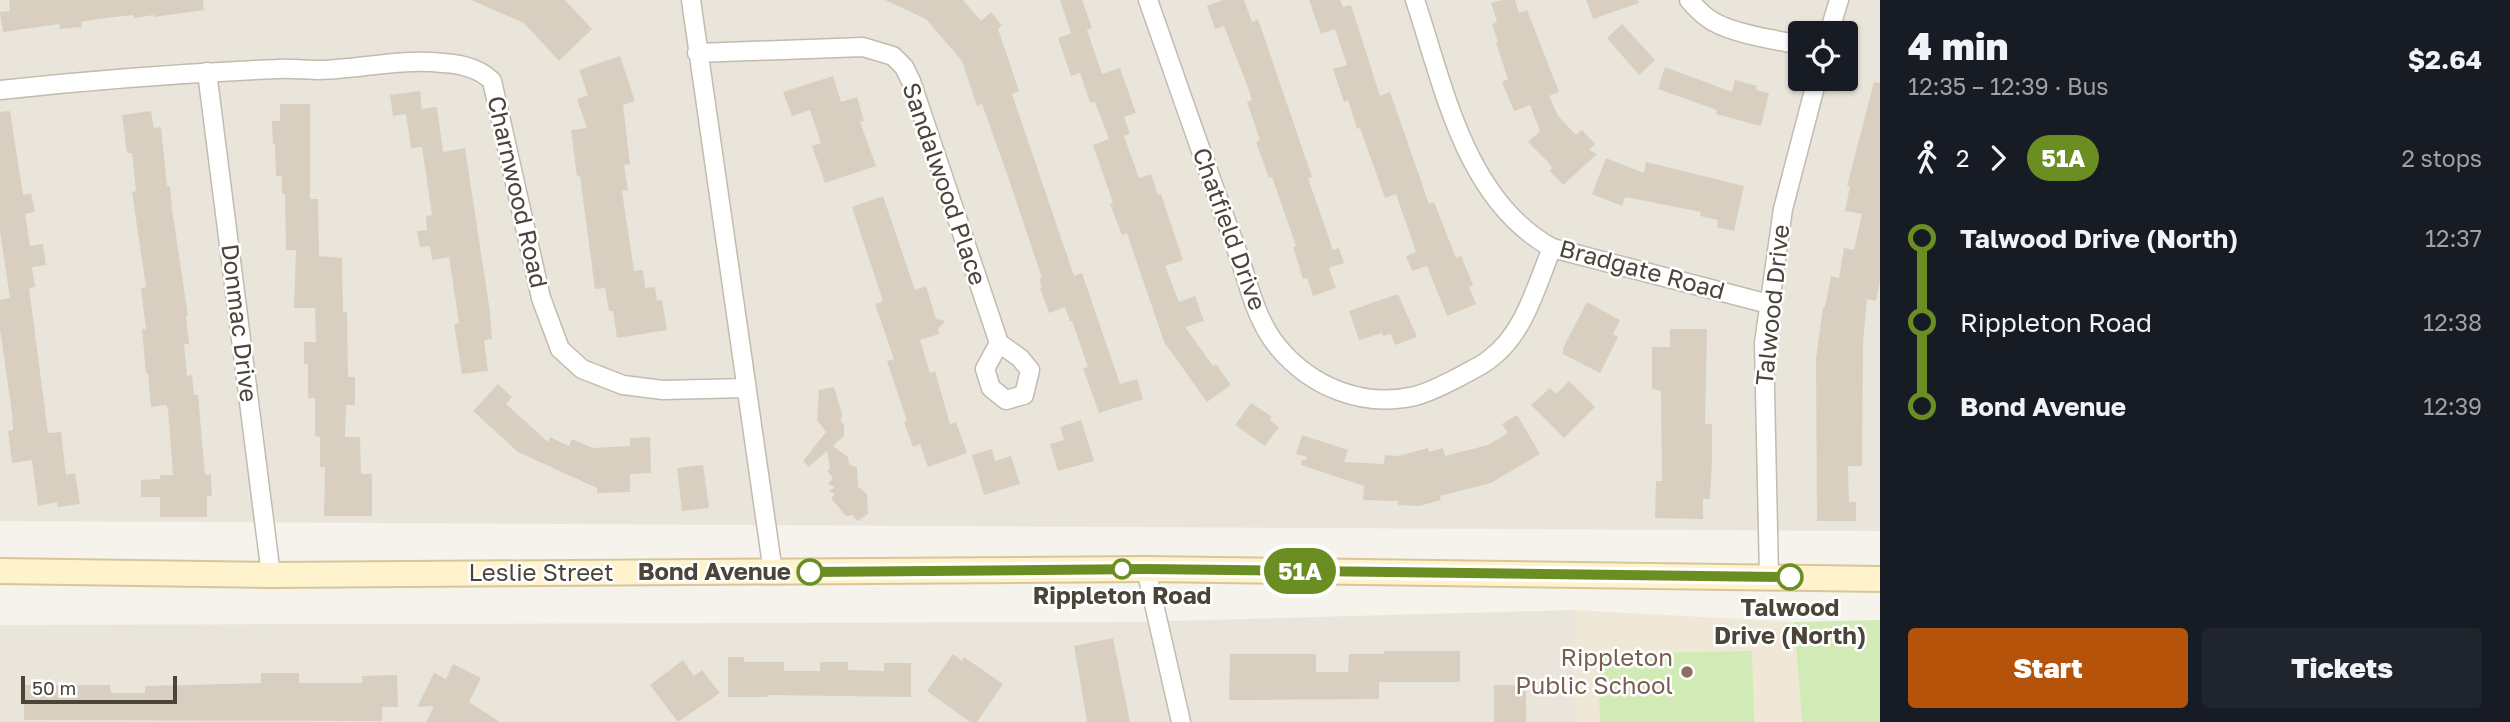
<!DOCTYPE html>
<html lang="en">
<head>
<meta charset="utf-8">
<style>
	body { margin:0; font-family:"Golos Text",sans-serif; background:#20242c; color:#f1f3f6; height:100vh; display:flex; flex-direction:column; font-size:26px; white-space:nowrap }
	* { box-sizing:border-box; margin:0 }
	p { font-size:23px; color:#9ea1a6 }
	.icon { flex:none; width:38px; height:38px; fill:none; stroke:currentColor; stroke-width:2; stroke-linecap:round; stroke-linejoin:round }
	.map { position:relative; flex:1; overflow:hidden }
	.sheet { display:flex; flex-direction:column; background:#171b24; width:630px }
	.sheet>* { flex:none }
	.badge { padding:0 14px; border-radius:23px; font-size:24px; line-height:46px }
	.tools { position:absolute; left:1788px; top:21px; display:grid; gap:14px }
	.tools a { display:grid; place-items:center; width:70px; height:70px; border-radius:7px; background:#171b24; box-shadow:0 2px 5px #0004; font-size:35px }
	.scale { position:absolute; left:21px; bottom:18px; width:156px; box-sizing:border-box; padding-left:7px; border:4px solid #4b4439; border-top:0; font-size:19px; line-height:24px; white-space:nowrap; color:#4b4439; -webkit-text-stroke:5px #fff; paint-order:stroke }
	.map>.badge { position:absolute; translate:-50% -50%; box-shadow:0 0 0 4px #fff }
	.legs { display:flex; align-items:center; gap:10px; height:77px; padding:0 28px; font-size:23px }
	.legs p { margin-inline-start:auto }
	.headline { display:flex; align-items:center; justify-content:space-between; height:119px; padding:0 28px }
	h1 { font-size:38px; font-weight:800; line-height:52px }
	.primary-button { display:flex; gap:14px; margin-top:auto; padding:14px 28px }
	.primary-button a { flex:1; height:80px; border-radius:7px; background:#b45309; color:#fff; font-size:28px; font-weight:800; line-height:80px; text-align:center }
	.primary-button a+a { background:#20242c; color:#f1f3f6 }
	ul { padding:0 28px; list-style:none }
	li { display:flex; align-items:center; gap:24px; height:84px; font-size:26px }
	li i { display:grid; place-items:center; width:10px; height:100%; margin:0 9px; background:currentColor }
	li i::after { content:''; width:18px; height:18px; margin:-9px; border:5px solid; border-radius:50%; background:#171b24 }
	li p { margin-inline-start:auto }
	li:first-child i { background:linear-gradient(#0000 50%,currentColor 0) }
	li:last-child i { background:linear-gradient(currentColor 50%,#0000 0) }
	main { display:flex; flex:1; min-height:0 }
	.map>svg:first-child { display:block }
	.residential { fill:#eae5da; fill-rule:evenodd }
	.education { fill:#efe8d6 }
	.green { fill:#d2eab5 }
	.building { fill:#d8cfc1 }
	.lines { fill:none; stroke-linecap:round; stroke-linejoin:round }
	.minor-casing { stroke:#c2bbae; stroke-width:21 }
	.secondary-casing { stroke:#d6c79b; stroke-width:28 }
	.minor { stroke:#fff; stroke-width:18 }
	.secondary { stroke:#fff3cd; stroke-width:24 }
	.line-1-casing { stroke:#fff; stroke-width:16 }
	.line-1 { stroke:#6b8e23; stroke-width:10 }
	.stop-1-dot { fill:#fff; stroke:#6b8e23; stroke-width:3.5 }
	.education-dot { fill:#8d6e63; stroke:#fff; stroke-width:2.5 }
	.labels { text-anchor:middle; stroke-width:5; stroke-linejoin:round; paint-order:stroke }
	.street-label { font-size:24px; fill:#4b4439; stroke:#fff }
	.stop-label { font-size:24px; font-weight:bold; fill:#4b4439; stroke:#fff }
	.education-label { font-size:24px; fill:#785e54; stroke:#fff; text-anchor:end }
</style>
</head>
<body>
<main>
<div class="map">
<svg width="1880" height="722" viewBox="0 0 1880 722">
	<rect width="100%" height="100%" fill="#f6f3ec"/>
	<!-- residential -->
	<path class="residential" d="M0 0H1880V531L0 521ZM1801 33H1846V79H1801Z
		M1575 610V722H0V625L1133 622Z"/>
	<!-- education -->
	<path class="education" d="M1575 610 1794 622 1802 722H1575Z"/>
	<!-- green -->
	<path class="green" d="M1880 620V722H1802L1794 622Z
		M1752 651 1754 722H1600L1598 654Z"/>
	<!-- building -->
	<path class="building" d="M9 0H203L204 10 154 17V15L134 18 133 15 97 19 81 22 82 27 60 29 59 24 3 32 0 12 10 11Z
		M471 0H565L592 29 559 61 524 23Z
		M885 0H963L981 21 991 12 1002 25 998 29 1019 91 1012 94 1074 276 1082 273 1120 384 1137 379 1143 399 1099 413 1083 368 1088 367 1072 321H1070L1065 307 1049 313 1040 288 1042 287 1039 279 1042 278 1007 174 982 104 977 106 962 61 926 19Z
		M1060 0H1082L1092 28 1087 30 1102 74 1120 68 1136 113 1124 117 1130 134 1124 136 1139 178 1151 174 1158 195 1161 194 1183 260 1165 266 1179 302 1195 296 1204 321 1185 327 1213 366 1216 364 1231 385 1207 402 1164 342 1127 233 1122 235 1110 204 1113 203 1093 145 1109 139 1095 102 1090 103 1080 73 1071 76 1058 38 1071 33Z
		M1223 0H1244L1252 22 1258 19 1312 177 1308 178 1333 250 1339 248 1344 263 1329 268 1336 288 1313 296 1307 278 1303 279 1293 247 1296 246 1272 177 1269 178 1256 142 1260 140 1247 102 1252 100 1247 85 1224 26 1215 29 1207 6Z
		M1309 0H1340L1343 7 1351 5 1380 96 1390 92 1429 204 1434 202 1456 258 1461 256 1473 285 1469 287 1476 304 1447 316 1427 266 1412 271 1406 256 1416 252 1396 194 1385 198 1360 128 1357 129 1348 100 1344 102 1333 69 1347 65 1335 29 1321 34Z
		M1502 0H1515L1519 13 1527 10 1559 92 1549 96 1558 116 1576 135 1582 130 1595 144 1589 150 1597 154 1563 185 1550 171 1552 168 1548 162 1528 142 1540 131 1530 105 1514 111 1502 82 1508 79 1496 43 1498 42 1492 24 1497 22 1491 3Z
		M1586 0H1638L1639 3 1593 19Z
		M1622 24 1655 60 1639 75 1607 38Z
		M620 56 635 101 623 105 630 164 624 165 628 190 622 191 634 271 643 270 645 288 655 287 657 301 662 300 667 330 617 338 613 311H609L605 288 595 289 580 176H577L571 130 587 128 577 99 588 95 579 70Z
		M1665 67 1732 92 1735 80 1757 86 1756 90 1769 93 1761 126 1716 114 1717 110 1658 89Z
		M833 76 841 102 857 97 864 121 860 122 876 166 825 183 812 146 821 143 810 110 792 116 783 92Z
		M1874 82 1880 83V280L1876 301 1867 299 1863 342 1862 466H1848L1849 502H1856V521H1817L1816 358 1823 307H1825L1831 276 1839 278 1844 248 1854 250 1862 214 1845 211 1850 186H1847Z
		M420 91 422 109 437 107 443 152 465 148 490 312 492 339 484 340 488 371 462 374 454 324 459 323 449 257 432 260 430 246 420 247 417 231 427 230 426 216 432 215 422 147 411 148 406 114 393 116 390 95Z
		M280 104H310V199H318L319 256 342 258 343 312H347L348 377H355V405H346L345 437H360L361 474H372V516H324L325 467H320V437L315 436V398H308V364H304V342H316L315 308H294L296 250H286L285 194H282V176H276L275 144H273L272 121H280Z
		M10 111 23 195 31 193 35 212 25 214 30 246 43 244 46 265 32 267 35 287 29 288 48 433 61 432 66 475 75 473 80 504 58 507 57 502 38 506 32 460 12 463 8 431 13 430 12 413 0 329V300L10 298 0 232V112Z
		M151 111 154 128 161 127 167 186H170L172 209 188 316H186L189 344H184L187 376 192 375 194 395H198L205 475 211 474 212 496H207V517H160V497H141V480L160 479V475H173L168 409 166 405 151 407 148 373H146L142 329H146L141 288 146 287 132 192 136 191 132 153H127L122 115Z
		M1606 158 1644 173 1646 162 1744 186 1734 231 1717 227 1718 220 1700 216 1701 212 1625 197 1622 206 1592 194Z
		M883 196 915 290 926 286 936 319 945 321 938 329 939 334 920 340 930 373 935 371 950 424 956 422 967 453 928 467 920 444 913 447 904 422 907 421 887 361 894 359 875 304 883 301 852 207Z
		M1398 294 1417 337 1395 345 1391 334 1383 336 1382 333 1359 340 1349 311Z
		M1587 302 1620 320 1613 334 1618 337 1600 373 1563 354V348Z
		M1670 329H1707L1705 424H1712V459L1710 499H1703V519L1655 518 1656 481H1662L1661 391 1652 389V347H1670Z
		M1569 381 1595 407 1564 438 1531 405 1550 388 1556 394Z
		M498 384 512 397 506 404 548 442 550 437 569 446 572 439 593 448 609 447 630 446V438L650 437 651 473 630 474V492L597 493V488L518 452 473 411Z
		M834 387 842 414 841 422 844 424V436L833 446 848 457 849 465 857 467 858 487 867 494 868 514 857 521 853 515 846 516 831 498 835 494 829 491 835 487 828 484 833 478 827 471 830 468 827 451 809 467 803 461 826 432 817 420 819 390Z
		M1251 403 1272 417 1270 420 1279 427 1265 446 1235 425Z
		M1517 415 1540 454 1491 483 1440 496 1441 500 1419 506 1398 505V501L1363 500 1364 486 1301 465 1302 460H1306L1307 457 1296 454 1302 435 1348 450 1344 462 1384 464 1385 455 1398 456 1428 448 1429 452 1443 448 1445 456 1488 445 1508 433 1502 424Z
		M1081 420 1094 461 1058 471 1050 444 1064 440 1060 427Z
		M992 449 995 461 1011 456 1020 484 984 495 972 455Z
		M703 465 709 508 682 511 677 468Z
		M1113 638 1130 722H1087L1074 646Z
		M1384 651H1460V682H1379V699L1229 700 1230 654H1316V672H1348L1349 654H1384Z
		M953 654 962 661 964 657 1003 684 977 722H970L927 691Z
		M728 657H744V662H784V671H820V662H848V670L884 671V663H911V697L767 695V697H728Z
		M683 660 694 676 702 670 720 693 678 722 650 685Z
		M453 664 481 678 469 702 500 722H426L434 706 417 707 434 673 446 679Z
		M261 673H299V683H362V676L397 675 398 707H382V721L24 720V685H110L111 693H145V686L261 683Z
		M1494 685H1526V722H1494Z"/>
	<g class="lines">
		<!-- minor casing -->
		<g class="minor-casing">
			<path id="minor" d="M691 0 773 572
				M1148 0C1177 82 1205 164 1235 245 1248 280 1254 318 1278 347 1312 388 1364 408 1415 396 1431 392 1445 384 1459 377 1469 371 1482 366 1491 358 1525 332 1536 286 1552 248
				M1415 0C1444 87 1465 200 1552 248L1769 304
				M1689 0C1696 8 1704 17 1714 22 1735 34 1776 40 1801 45
				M1829 33 1839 0
				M697 53 863 47 893 56 904 67 911 81 999 343 985 369 991 388 1006 400 1024 395 1030 370 1020 358 999 343
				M207 72 271 575
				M0 90C92 80 184 73 277 69 292 68 306 70 320 70 361 69 402 58 443 63 461 64 479 68 492 81L541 298 560 349 582 369 623 385 663 390 746 388
				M1146 569 1181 722
				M1769 577 1764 343 1783 209 1817 79"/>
		</g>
		<!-- secondary casing -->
		<g class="secondary-casing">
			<path id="secondary" d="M0 571 271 575 1146 569 1880 579"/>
		</g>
		<!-- minor -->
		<use href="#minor" class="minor"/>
		<!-- secondary -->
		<use href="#secondary" class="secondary"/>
	</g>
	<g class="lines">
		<!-- line-1 casing -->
		<g class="line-1-casing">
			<path id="line-1" d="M810 572 1146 569 1790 577"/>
		</g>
		<!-- line-1 -->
		<use href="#line-1" class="line-1"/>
	</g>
	<!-- markers -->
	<g class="stop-1-dot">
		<circle cx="1122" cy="569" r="9"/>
		<circle cx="810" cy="572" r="12"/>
		<circle cx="1790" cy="577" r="12"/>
	</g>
	<circle class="education-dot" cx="1687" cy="672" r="7"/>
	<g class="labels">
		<!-- street labels -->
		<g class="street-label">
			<text transform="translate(944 184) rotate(71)" y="8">Sandalwood Place</text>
			<text transform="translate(517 192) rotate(77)" y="8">Charnwood Road</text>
			<text transform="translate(1229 229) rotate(70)" y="8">Chatfield Drive</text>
			<text transform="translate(1642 270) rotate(15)" y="8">Bradgate Road</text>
			<text transform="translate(1773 305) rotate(-84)" y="8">Talwood Drive</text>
			<text transform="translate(239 323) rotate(83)" y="8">Donmac Drive</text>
			<text x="541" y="581">Leslie Street</text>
		</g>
		<!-- stop labels -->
		<g class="stop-label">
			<text x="791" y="580" text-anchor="end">Bond Avenue</text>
			<text x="1122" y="604">Rippleton Road</text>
			<text x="1790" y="616">Talwood<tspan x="1790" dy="28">Drive (North)</tspan></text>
		</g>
		<!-- education labels -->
		<g class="education-label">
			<text x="1673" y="666">Rippleton<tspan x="1673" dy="28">Public School</tspan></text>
		</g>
	</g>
</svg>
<div class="tools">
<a><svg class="icon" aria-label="locate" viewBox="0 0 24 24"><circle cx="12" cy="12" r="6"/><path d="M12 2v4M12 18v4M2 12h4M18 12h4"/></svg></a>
</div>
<div class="scale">50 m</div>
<b class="badge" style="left:1300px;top:571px;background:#6b8e23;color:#fff">51A</b>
</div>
<section class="sheet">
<div class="headline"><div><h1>4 min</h1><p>12:35 – 12:39 · Bus</p></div><b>$2.64</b></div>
<div class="legs"><svg class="icon" aria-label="walk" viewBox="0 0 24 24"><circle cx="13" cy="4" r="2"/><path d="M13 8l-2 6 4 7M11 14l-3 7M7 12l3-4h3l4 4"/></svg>2<svg class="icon" aria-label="forward" viewBox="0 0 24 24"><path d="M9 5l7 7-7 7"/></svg><b class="badge" style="background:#6b8e23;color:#fff">51A</b><p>2 stops</p></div>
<ul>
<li><i style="color:#6b8e23"></i><b>Talwood Drive (North)</b><p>12:37</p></li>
<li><i style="color:#6b8e23"></i><span>Rippleton Road</span><p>12:38</p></li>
<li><i style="color:#6b8e23"></i><b>Bond Avenue</b><p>12:39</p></li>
</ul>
<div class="primary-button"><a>Start</a><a>Tickets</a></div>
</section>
</main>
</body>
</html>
